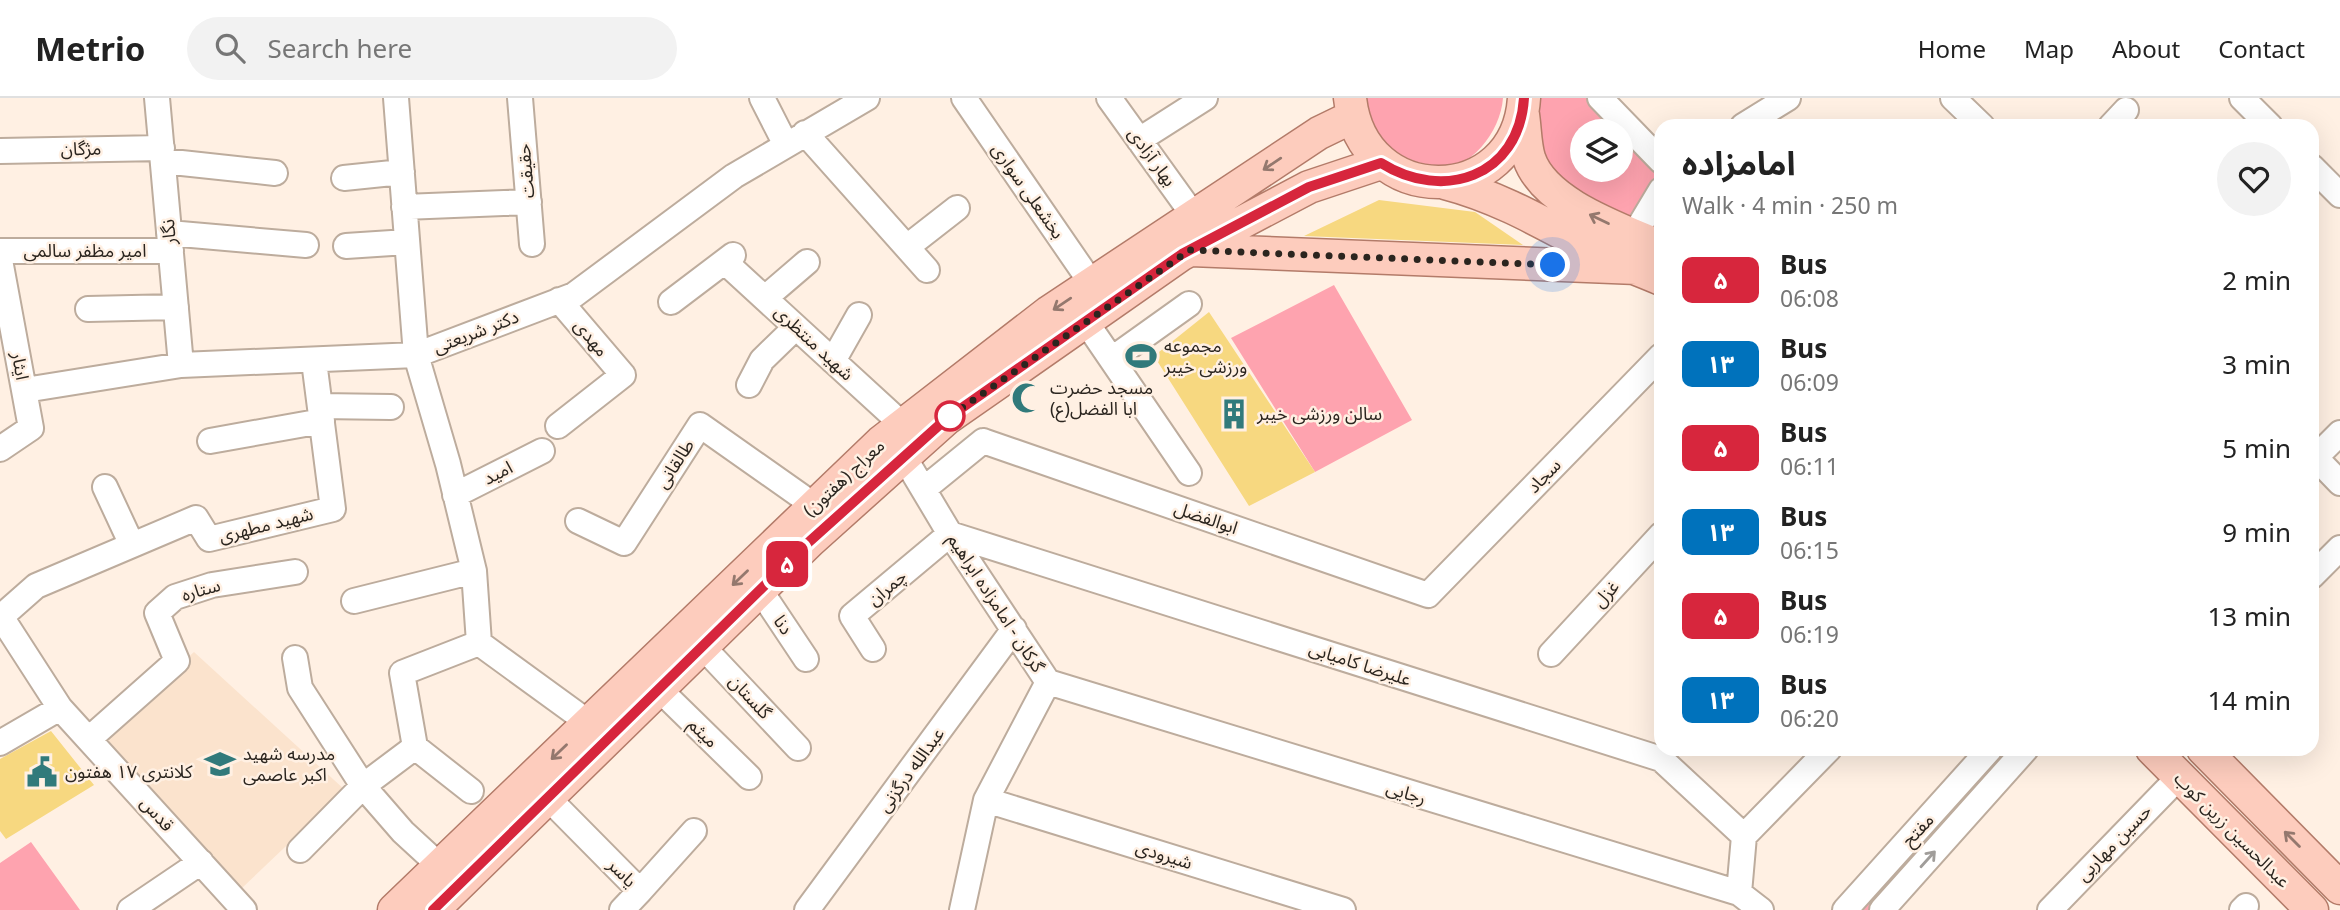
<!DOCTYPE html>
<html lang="en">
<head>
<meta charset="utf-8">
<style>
	body { margin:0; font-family:"Noto Sans","Noto Sans Arabic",sans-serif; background:#f2f2f2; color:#222; height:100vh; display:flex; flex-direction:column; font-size:26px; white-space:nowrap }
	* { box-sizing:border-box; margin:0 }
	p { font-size:23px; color:#767676 }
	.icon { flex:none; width:38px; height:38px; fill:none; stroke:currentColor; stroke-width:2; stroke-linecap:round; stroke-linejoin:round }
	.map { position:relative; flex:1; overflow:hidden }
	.panel { position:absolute; left:1654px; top:21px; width:665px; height:637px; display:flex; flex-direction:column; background:#fff; border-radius:21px; box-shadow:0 7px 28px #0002 }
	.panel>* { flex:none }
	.badge { padding:0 14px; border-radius:10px; font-size:24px; line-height:46px }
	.buttons { position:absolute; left:1570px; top:21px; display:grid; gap:14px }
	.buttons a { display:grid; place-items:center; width:63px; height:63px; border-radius:50%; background:#fff; box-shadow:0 7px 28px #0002; font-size:35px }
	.you { position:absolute; width:35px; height:35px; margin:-18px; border:5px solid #fff; border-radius:50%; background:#1a73e8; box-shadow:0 0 0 10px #1a73e833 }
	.map>.badge { position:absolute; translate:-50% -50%; box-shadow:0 0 0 4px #fff }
	.round { display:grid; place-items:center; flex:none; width:74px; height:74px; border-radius:37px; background:#f2f2f2 }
	.headline { display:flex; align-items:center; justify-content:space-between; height:119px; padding:0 28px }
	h1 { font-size:33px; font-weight:700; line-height:52px }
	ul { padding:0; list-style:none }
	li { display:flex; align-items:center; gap:21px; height:84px; padding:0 28px }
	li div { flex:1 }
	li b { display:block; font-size:26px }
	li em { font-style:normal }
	li .badge { min-width:77px; font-weight:700; text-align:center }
	header { display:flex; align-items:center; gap:42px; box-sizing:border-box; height:98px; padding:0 35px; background:#fff; border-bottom:2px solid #e0e0e0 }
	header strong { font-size:33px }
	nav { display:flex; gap:38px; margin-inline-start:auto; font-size:24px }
	.search { width:490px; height:63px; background:#f2f2f2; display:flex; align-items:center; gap:18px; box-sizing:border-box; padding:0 24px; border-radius:38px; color:#767676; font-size:26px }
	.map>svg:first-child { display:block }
	.built { fill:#fbe3cd }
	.green { fill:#fea3af }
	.building { fill:#f7d880 }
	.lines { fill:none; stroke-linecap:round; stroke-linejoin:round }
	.minor-casing { stroke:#bdac9d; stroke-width:28 }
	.major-casing { stroke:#b37b69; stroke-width:35 }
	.minor { stroke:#fff; stroke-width:24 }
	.major { stroke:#fdccbd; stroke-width:32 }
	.oneway { stroke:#94786e }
	.oneway2 { stroke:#a09d9a }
	.line-casing { stroke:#fff; stroke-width:16 }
	.line { stroke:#d7263d; stroke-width:10 }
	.walk { stroke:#2b251f; stroke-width:7; stroke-dasharray:0 12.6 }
	.stop-dot { fill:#fff; stroke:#d7263d; stroke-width:3.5 }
	.labels { text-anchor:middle; stroke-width:5; stroke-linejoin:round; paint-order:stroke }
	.street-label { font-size:18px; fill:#2b251f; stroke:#fff0e3 }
	.poi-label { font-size:18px; fill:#2b251f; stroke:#fff0e3; text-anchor:start }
</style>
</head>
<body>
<header>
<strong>Metrio</strong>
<div class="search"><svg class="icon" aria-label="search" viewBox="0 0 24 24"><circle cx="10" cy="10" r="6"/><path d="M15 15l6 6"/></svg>Search here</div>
<nav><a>Home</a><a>Map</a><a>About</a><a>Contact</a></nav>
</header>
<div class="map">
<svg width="2340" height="812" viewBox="0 0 2340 812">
	<rect width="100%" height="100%" fill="#fff0e3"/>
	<!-- built -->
	<path class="built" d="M194 554 345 692 242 790 99 640Z"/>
	<!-- green -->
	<path class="green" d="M1362 0H1503C1500 42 1455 90 1409 67 1403 64 1397 58 1392 54 1387 50 1378 46 1374 41 1367 32 1365 12 1362 0Z
		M1533 0H1586L1620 33H1582V72H1620V34L1660 72 1629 120 1540 75Z
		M1334 187 1412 322 1315 374 1231 240Z
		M1997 651H2019L1874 812H1852Z
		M31 744 80 812H0V765Z"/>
	<!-- building -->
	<path class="building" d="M1379 102 1475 114 1523 147 1304 138Z
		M1209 214 1315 374 1249 408 1154 258Z
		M51 633 94 687 6 741 0 733V661Z"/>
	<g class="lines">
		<!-- minor casing -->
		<g class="minor-casing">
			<path id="minor" d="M157 0 181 267
				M396 0 416 257 448 366 474 473 479 545 589 625
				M520 0 532 146
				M762 0 786 47
				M964 0 1092 186
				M1109 0 1194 118
				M1600 0 1661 63
				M1953 0 1982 28
				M2242 0 2270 28
				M1743 28 1788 0
				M2111 28 2126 12
				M805 35 927 172
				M1139 42 1205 0
				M0 53 162 50
				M163 63 275 75
				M2312 69 2340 97
				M344 80 402 74
				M404 109 529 104
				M169 135 306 147
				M1634 137 1661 92
				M346 148 407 144
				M907 149 957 110
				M0 153H171
				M0 162 31 330 0 351
				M725 164 903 327
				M765 200 807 164
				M671 204 733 157
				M88 211 176 209
				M1086 224 1189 375
				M1119 256 1189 206
				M833 263 859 217
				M749 287 762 262 796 229
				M25 292 181 267 416 257 574 197 734 78 867 0
				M320 308 391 309
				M558 328 623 277 559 202
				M210 343 322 323
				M983 343 1428 497 1661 258
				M2312 356 2340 385
				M904 359 950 436 1048 584 986 702 962 812
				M2315 360 2340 335
				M105 389 132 447
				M924 391 983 343
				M455 397 542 353
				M578 423 624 445 700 327 815 408
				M2312 478 2340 450
				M760 492 806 561
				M354 503 474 473
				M0 517 60 610
				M2 518 36 488 196 420 209 441 333 411 314 263
				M702 548 798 650
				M873 551 852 518 950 436 1661 661 1744 738
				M1551 556 1661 437
				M295 560 300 590 363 688 403 734 440 768
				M1048 584 1739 795 1761 812
				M658 590 749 679
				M89 641 177 563 157 515 175 499 212 487 295 474
				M0 645 60 610 244 812
				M415 649 471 693
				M547 699 640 793 694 733
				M986 702 1343 812
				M300 752 363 688 415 649 402 575 479 545
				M1739 795 1744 738 1829 651
				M130 812 201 764
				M622 812 640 793
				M807 812 1014 531
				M1845 812 1990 651
				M1882 812 2026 651
				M2050 812 2179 679
				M2242 812 2246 808"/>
		</g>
		<!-- major casing -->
		<g class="major-casing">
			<path id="major" d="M1350 0C1362 113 1517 111 1524 0
				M1523 17C1525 30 1525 47 1529 60 1544 106 1620 131 1661 149
				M1445 85C1499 99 1543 125 1592 151 1614 163 1638 171 1661 181
				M1191 152 1637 170
				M2152 651 2312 812
				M2203 651 2340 790
				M394 812 881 344 1049 214 1319 35 1352 19
				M433 812 810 443 946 321 1182 156 1309 89 1381 65"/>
		</g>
		<!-- minor -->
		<use href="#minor" class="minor"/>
		<!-- major -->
		<use href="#major" class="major"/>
	</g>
	<!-- one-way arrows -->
	<defs><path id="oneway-shaft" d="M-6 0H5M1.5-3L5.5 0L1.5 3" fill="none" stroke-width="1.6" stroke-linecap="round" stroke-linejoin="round" transform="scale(1.75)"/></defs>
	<g class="oneway">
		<use href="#oneway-shaft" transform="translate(1272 66) rotate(146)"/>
		<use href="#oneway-shaft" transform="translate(1599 121) rotate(-154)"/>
		<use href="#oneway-shaft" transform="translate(1062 206) rotate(146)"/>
		<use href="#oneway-shaft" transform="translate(740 480) rotate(136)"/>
		<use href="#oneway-shaft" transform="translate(559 654) rotate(136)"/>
		<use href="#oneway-shaft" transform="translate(2292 741) rotate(-135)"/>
	</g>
	<use class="oneway2" href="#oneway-shaft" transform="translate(1928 761) rotate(-48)"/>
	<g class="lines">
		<!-- line casing -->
		<g class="line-casing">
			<path id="line" d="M433 812 810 443 946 321 1182 156 1309 89 1381 65C1443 104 1519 79 1524 0"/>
		</g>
		<!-- line -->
		<use href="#line" class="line"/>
		<!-- walk -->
		<path class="walk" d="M950 318 946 321 1190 152 1553 167"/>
	</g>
	<!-- icons -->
	<defs>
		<g id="stadium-bare" transform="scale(2.415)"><path d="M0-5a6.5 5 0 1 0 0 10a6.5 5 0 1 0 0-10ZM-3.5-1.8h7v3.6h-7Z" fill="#317a7b" stroke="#fff0e3" stroke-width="2.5" paint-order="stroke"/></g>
		<g id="mosque-bare" transform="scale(2.415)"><path d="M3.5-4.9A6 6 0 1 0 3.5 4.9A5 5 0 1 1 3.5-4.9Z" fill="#317a7b" stroke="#fff0e3" stroke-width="2.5" paint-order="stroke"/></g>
		<g id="building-bare" transform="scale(2.415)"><path d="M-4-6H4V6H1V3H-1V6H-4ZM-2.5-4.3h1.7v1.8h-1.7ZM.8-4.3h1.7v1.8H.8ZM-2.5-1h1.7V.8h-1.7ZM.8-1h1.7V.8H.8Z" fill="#317a7b" stroke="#fff0e3" stroke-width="2.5" paint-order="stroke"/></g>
		<g id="school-bare" transform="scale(2.415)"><path d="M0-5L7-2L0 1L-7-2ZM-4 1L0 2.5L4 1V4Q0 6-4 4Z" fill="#317a7b" stroke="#fff0e3" stroke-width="2.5" paint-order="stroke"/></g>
		<g id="civic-bare" transform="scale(2.415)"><path d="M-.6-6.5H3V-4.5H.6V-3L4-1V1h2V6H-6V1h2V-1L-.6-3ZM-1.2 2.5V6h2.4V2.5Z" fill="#317a7b" stroke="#fff0e3" stroke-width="2.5" paint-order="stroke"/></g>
	</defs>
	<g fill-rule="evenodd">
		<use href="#stadium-bare" x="1141" y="258"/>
		<use href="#mosque-bare" x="1027" y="300"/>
		<use href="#building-bare" x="1234" y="316"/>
		<use href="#school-bare" x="220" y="666"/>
		<use href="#civic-bare" x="42" y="674"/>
	</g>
	<!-- markers -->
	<circle class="stop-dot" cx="950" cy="318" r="14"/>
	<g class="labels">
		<!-- street labels -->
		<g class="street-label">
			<text transform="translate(81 51) rotate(-1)" y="6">مژگان</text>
			<text transform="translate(1152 59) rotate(54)" y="6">بهار آزادی</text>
			<text transform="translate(526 73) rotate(-95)" y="6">حقیقت</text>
			<text transform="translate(1028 93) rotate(55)" y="6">بخشعلی سواری</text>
			<text transform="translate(169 134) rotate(-95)" y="6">نگار</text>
			<text x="85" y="159">امیر مظفر سالمی</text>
			<text transform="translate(476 234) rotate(-21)" y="6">دکتر شریعتی</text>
			<text transform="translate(591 240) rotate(50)" y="6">مهدی</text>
			<text transform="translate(814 245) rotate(43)" y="6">شهید منتظری</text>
			<text transform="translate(20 268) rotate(80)" y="6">ایثار</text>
			<text transform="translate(675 366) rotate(-57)" y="6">طالقانی</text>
			<text transform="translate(498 375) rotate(-27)" y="6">امید</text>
			<text transform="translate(1544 378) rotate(-46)" y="6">سجاد</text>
			<text transform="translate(844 380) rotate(-43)" y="6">معراج (هفتون)</text>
			<text transform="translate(1206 420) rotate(19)" y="6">ابوالفضل</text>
			<text transform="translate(266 427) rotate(-14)" y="6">شهید مطهری</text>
			<text transform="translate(887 490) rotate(-40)" y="6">چمران</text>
			<text transform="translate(201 492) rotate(-16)" y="6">ستاره</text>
			<text transform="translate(1606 496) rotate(-48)" y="6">غزل</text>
			<text transform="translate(996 505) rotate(57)" y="6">گرکان - امامزاده ابراهیم</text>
			<text transform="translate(783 527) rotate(56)" y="6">دنا</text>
			<text transform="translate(1360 566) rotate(18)" y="6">علیرضا کامیابی</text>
			<text transform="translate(750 599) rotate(47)" y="6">گلستان</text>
			<text transform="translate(703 635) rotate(44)" y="6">میثم</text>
			<text transform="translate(911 672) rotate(-54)" y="6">عبدالله درگزنی</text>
			<text transform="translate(1406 695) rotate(17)" y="6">رجایی</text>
			<text transform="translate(157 716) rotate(48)" y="6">قدس</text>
			<text transform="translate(1918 732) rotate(-47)" y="6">مفتح</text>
			<text transform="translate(2232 732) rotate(45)" y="6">عبدالحسین زرین کوب</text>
			<text transform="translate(2114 745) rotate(-46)" y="6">حسین مهاربی</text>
			<text transform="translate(1164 757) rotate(17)" y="6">شیرودی</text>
			<text transform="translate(622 775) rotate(45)" y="6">یاسر</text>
		</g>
		<!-- poi labels -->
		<g class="poi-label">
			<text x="1164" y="254">مجموعه<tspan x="1164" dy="21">ورزشی خیبر</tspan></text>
			<text x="1050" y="296">مسجد حضرت<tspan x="1050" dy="21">ابا الفضل(ع)</tspan></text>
			<text x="1257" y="322">سالن ورزشی خیبر</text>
			<text x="243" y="662">مدرسه شهید<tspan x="243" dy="21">اکبر عاصمی</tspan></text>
			<text x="65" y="680">کلانتری ۱۷ هفتون</text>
		</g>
	</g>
</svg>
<div class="buttons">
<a><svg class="icon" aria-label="layers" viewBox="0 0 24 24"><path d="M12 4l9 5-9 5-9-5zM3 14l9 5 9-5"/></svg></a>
</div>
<div class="you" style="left:1553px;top:167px"></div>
<b class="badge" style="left:787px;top:466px;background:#d7263d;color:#fff">۵</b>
<section class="panel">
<div class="headline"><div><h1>امامزاده</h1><p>Walk · 4 min · 250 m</p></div><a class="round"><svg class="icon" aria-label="heart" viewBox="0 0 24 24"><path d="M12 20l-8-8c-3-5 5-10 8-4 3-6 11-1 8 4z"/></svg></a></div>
<ul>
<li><span class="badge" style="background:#d7263d;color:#fff">۵</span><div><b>Bus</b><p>06:08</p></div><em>2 min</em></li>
<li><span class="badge" style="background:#0072bc;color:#fff">۱۳</span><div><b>Bus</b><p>06:09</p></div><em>3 min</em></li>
<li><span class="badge" style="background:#d7263d;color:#fff">۵</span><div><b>Bus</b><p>06:11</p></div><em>5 min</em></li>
<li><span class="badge" style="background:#0072bc;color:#fff">۱۳</span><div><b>Bus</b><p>06:15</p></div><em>9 min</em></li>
<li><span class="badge" style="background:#d7263d;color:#fff">۵</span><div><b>Bus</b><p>06:19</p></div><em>13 min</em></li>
<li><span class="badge" style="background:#0072bc;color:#fff">۱۳</span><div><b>Bus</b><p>06:20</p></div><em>14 min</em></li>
</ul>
</section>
</div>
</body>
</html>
